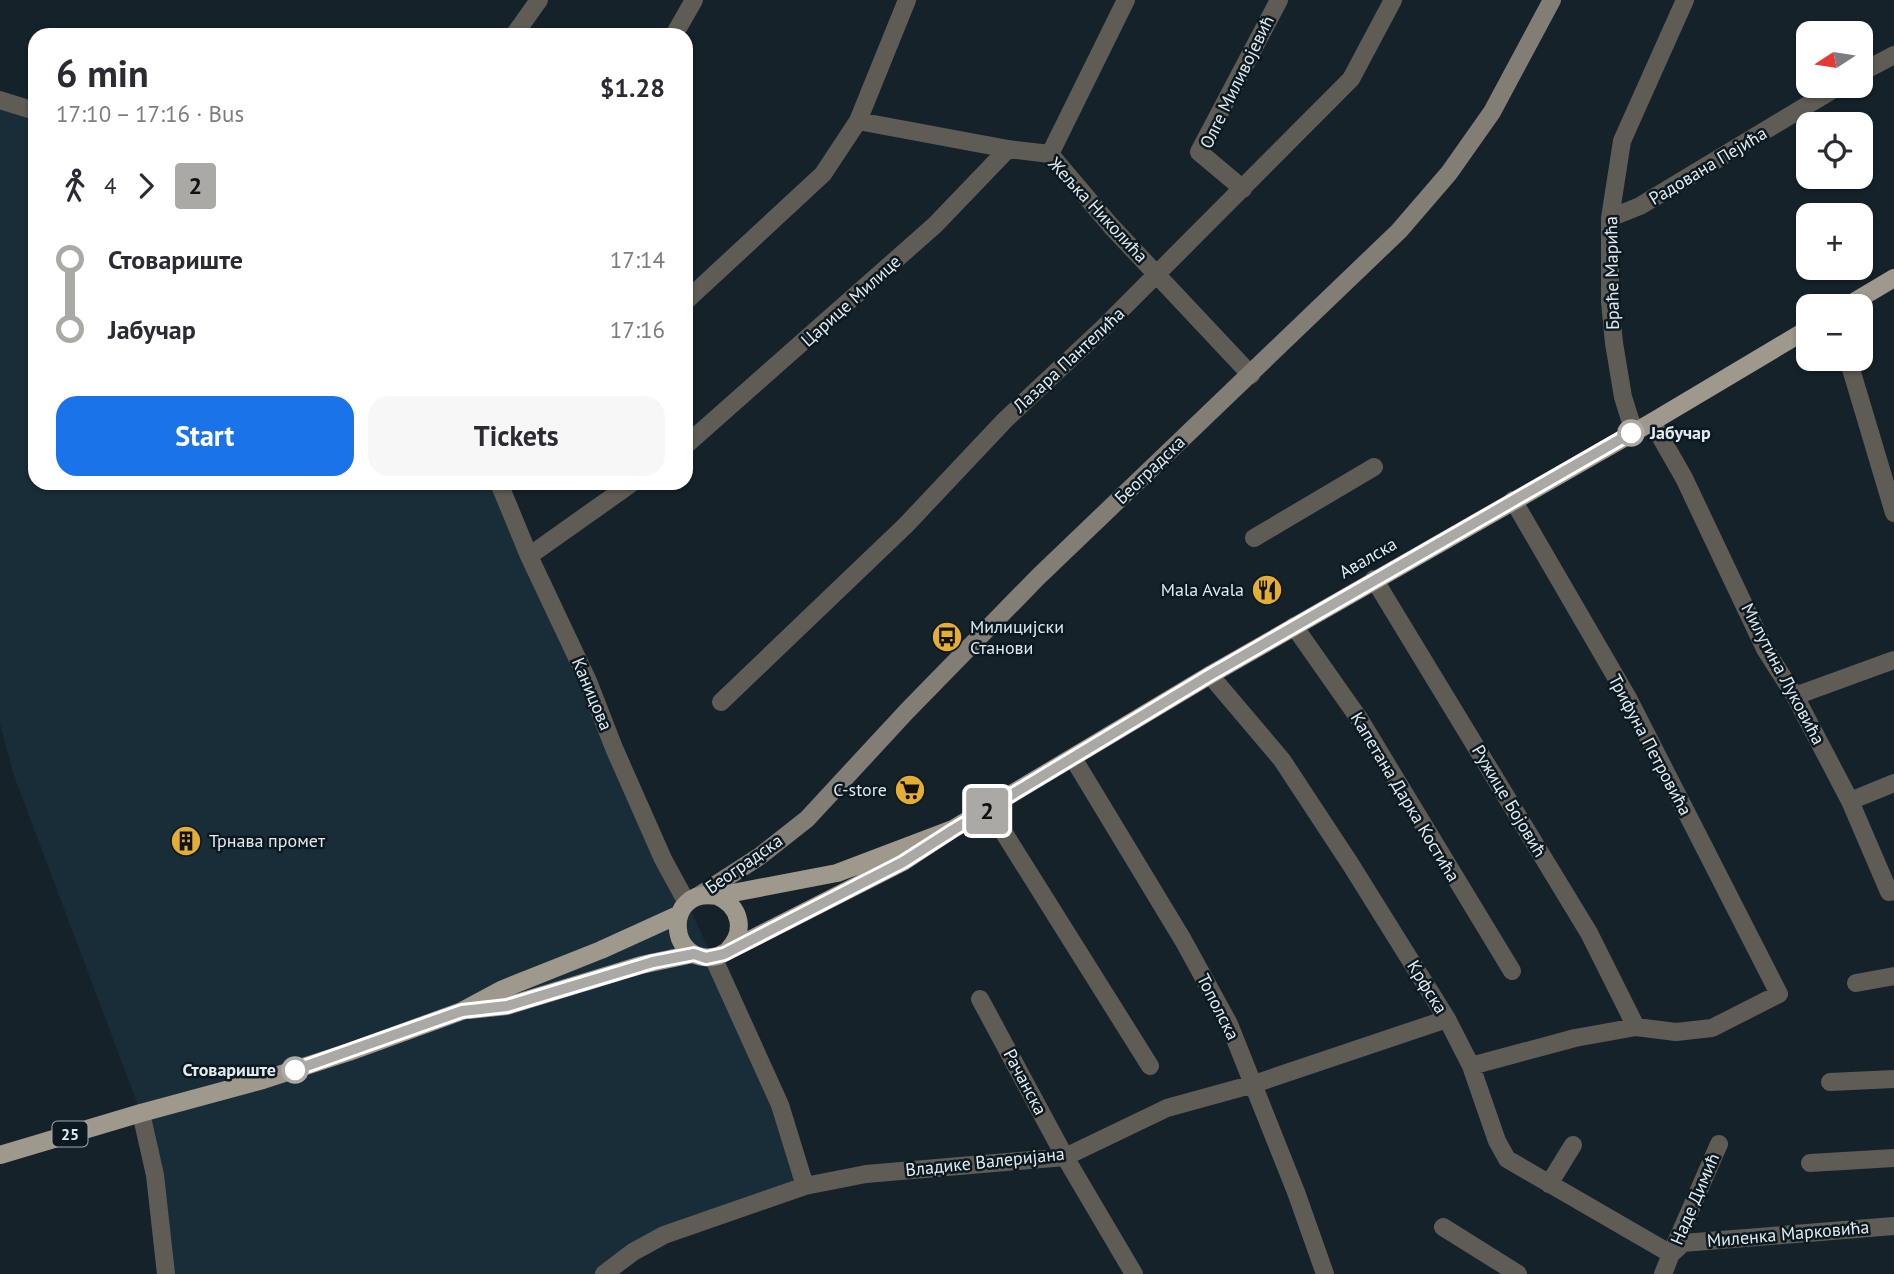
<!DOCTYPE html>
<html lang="en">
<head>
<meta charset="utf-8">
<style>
	body { margin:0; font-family:"PT Sans",sans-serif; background:#f7f7f7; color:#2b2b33; height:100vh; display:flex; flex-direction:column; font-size:26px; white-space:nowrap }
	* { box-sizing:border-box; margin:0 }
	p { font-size:23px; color:#7c7c81 }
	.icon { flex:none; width:38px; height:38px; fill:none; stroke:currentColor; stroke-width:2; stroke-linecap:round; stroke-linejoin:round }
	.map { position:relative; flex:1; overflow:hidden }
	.side { position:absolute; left:28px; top:28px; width:665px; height:462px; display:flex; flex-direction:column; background:#fff; border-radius:21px; box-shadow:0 2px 5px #0004 }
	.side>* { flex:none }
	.badge { padding:0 14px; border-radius:5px; font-size:24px; line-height:46px }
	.needle { width:46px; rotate:258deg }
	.tools { position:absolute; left:1796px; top:21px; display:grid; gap:14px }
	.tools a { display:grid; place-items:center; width:77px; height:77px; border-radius:14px; background:#fff; box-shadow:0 2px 5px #0004; font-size:35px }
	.map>.badge { position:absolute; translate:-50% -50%; box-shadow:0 0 0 4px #fff }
	.legs { display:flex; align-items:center; gap:10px; height:77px; padding:0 28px; font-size:23px }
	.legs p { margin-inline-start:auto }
	.overview { display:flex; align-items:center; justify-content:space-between; height:119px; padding:0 28px }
	h1 { font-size:38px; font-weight:800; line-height:52px }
	.action { display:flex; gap:14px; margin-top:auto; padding:14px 28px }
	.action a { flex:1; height:80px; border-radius:21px; background:#1a73e8; color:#fff; font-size:28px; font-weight:800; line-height:80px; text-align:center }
	.action a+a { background:#f7f7f7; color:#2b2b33 }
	ul { padding:0 28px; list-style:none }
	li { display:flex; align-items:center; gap:24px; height:70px; font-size:26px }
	li i { display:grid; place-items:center; width:10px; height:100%; margin:0 9px; background:currentColor }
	li i::after { content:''; width:18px; height:18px; margin:-9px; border:5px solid; border-radius:50%; background:#fff }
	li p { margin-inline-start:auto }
	li:first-child i { background:linear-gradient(#0000 50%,currentColor 0) }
	li:last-child i { background:linear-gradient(currentColor 50%,#0000 0) }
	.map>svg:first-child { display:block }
	.built { fill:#192d38 }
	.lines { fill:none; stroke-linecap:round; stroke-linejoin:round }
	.street { stroke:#5f5c56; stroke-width:18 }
	.secondary { stroke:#837e75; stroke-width:18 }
	.primary { stroke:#9f988c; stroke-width:18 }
	.line-1-casing { stroke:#fff; stroke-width:16 }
	.line-1 { stroke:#aba9a6; stroke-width:10 }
	.stop-1-dot { fill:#fff; stroke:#aba9a6; stroke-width:3.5 }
	.labels { text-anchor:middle; stroke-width:5; stroke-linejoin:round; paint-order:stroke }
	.shield { fill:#0c1920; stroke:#a2abb1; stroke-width:2 }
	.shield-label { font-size:16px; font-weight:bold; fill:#e2eaef }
	.street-label { font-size:18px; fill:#e2eaef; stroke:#0c1920 }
	.stop-label { font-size:18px; font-weight:bold; fill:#e2eaef; stroke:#0c1920; text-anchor:start }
	.poi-label { font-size:18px; fill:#e2eaef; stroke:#0c1920; text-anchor:end }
</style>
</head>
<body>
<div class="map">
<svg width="1894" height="1274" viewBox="0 0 1894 1274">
	<rect width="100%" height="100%" fill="#152229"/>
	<!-- built -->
	<path class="built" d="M0 100 35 111V483H499L687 903 752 1041 805 1186 664 1235 604 1274H166L141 1113 14 776 0 724Z"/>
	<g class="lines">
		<!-- street -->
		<path class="street" d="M514 35 539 0
			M674 35 694 0
			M1860 73 1894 55
			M0 100 35 111
			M858 121 1008 149 1050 154 1111 226 1251 375
			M1050 154 1126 0
			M1243 189 1199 152 1279 0
			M1610 218 1640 206 1839 86
			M686 301 823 174 858 121 907 0
			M1848 359 1894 513
			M1652 422 1684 478 1765 649 1795 696 1850 801 1889 892 1894 891
			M1634 432 1623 397 1614 343 1610 302V218L1622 141 1685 0
			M686 445 935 225 1008 149
			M499 483 529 556 588 681 614 748 663 859 687 903
			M1254 538 1374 467
			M529 556 632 483
			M1374 579 1589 933 1636 1027
			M1294 626 1360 720 1512 971
			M1210 675 1282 760 1351 865 1447 1019 1471 1066 1497 1141 1507 1159 1671 1254 1719 1144
			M1795 696 1894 660
			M721 702 906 525 1005 420 1103 328 1351 79 1393 0
			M1073 758 1183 940 1229 1024 1296 1192 1325 1274
			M1850 801 1894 783
			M989 809 1150 1066
			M713 957 780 1105 805 1186
			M1856 983 1894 976
			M980 999 1065 1157 1134 1274
			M1471 1066 1575 1038 1636 1027 1676 1032 1712 1028 1779 994 1628 698 1513 500
			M1830 1082 1894 1079
			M141 1113 155 1175 166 1274
			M1810 1163 1894 1158
			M1549 1184 1573 1145
			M1443 1227 1518 1274
			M604 1274 633 1252 664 1235 805 1186 866 1174 1065 1157 1167 1108 1254 1084 1447 1019
			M1663 1274 1671 1254 1683 1243 1894 1226"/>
		<!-- secondary -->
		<path class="secondary" d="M698 896 760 856 807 819 907 711 1038 577 1399 231 1449 173 1492 112 1552 0"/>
		<!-- primary -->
		<path class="primary" d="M1847 306 1894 278
			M953 829 837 873 717 896C662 886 667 969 718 956L903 862 953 829 1210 675 1652 422 1808 329
			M717 896C741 906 746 932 728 950
			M469 1010 507 1006 641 965 693 954
			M0 1155 141 1113 263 1080 349 1052 462 1011 503 989 601 950 678 915"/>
	</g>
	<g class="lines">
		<!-- line-1 casing -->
		<g class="line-1-casing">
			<path id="line-1" d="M295 1070 462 1011 507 1006 653 962 694 954 706 958 724 954 903 862 953 830 1210 675 1631 433"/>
		</g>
		<!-- line-1 -->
		<use href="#line-1" class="line-1"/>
	</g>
	<!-- icons -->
	<defs>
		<g id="restaurant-disc" transform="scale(1.575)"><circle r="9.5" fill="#e4ae35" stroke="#0c1920"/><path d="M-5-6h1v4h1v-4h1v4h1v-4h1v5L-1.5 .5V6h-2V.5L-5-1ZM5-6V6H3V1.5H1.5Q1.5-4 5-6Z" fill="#111"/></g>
		<g id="bus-disc" transform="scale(1.575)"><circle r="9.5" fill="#e4ae35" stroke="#0c1920"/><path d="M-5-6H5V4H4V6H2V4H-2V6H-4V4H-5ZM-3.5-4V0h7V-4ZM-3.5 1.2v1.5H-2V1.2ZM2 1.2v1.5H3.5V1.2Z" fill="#111"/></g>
		<g id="supermarket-disc" transform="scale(1.575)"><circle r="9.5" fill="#e4ae35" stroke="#0c1920"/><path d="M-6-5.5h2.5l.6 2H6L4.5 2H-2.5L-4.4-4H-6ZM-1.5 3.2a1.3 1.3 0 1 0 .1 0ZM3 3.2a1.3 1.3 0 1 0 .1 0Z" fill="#111"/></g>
		<g id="building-disc" transform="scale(1.575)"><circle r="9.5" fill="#e4ae35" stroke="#0c1920"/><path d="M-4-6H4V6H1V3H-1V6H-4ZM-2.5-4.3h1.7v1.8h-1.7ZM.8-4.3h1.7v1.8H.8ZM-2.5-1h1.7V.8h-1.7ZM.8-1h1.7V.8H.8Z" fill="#111"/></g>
	</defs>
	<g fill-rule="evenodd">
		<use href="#restaurant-disc" x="1267" y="590"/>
		<use href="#bus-disc" x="947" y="637"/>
		<use href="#supermarket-disc" x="910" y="790"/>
		<use href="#building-disc" x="186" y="841"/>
	</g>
	<!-- markers -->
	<g class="stop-1-dot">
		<circle cx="1631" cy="433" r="12"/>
		<circle cx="295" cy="1070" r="12"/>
	</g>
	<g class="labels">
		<!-- shield labels -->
		<rect class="shield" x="52.5" y="1121.5" width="35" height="25" rx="5"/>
		<g class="shield-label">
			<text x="70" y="1140">25</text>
		</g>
		<!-- street labels -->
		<g class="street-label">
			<text transform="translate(1237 82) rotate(-64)" y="6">Олге Миливојевић</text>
			<text transform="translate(1708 166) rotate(-31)" y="6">Радована Пејића</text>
			<text transform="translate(1098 210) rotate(47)" y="6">Жељка Николића</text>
			<text transform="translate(1612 273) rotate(-91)" y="6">Браће Марића</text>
			<text transform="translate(851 301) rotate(-42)" y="6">Царице Милице</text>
			<text transform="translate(1069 360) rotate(-43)" y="6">Лазара Пантелића</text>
			<text transform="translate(1150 470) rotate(-44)" y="6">Београдска</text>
			<text transform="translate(1368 558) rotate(-30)" y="6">Авалска</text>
			<text transform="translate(1783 674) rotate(62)" y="6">Милутина Луковића</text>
			<text transform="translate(592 694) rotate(67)" y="6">Каницова</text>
			<text transform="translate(1650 745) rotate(62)" y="6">Трифуна Петровића</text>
			<text transform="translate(1405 797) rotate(59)" y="6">Капетана Дарка Костића</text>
			<text transform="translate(1509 801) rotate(59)" y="6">Ружице Бојовић</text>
			<text transform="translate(744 864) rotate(-35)" y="6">Београдска</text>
			<text transform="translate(1427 987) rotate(58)" y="6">Крфска</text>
			<text transform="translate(1218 1007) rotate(63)" y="6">Тополска</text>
			<text transform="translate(1025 1082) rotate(62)" y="6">Рачанска</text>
			<text transform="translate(985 1162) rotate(-6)" y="6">Владике Валеријана</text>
			<text transform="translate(1695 1199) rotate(-67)" y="6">Наде Димић</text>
			<text transform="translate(1788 1234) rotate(-5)" y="6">Миленка Марковића</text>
		</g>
		<!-- stop labels -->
		<g class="stop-label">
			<text x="1650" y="439">Јабучар</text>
			<text x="276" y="1076" text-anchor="end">Стовариште</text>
		</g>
		<!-- poi labels -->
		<g class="poi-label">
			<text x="1244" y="596">Mala Avala</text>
			<text x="970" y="633" text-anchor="start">Милицијски<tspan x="970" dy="21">Станови</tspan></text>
			<text x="887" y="796">C-store</text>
			<text x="209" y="847" text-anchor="start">Трнава промет</text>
		</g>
	</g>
</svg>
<div class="tools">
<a><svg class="needle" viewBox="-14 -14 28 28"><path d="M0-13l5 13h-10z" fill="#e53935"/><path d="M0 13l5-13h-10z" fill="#7c7c81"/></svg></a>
<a><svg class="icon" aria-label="locate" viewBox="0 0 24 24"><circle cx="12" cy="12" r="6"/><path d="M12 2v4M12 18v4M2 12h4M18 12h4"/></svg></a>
<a>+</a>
<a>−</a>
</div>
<b class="badge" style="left:987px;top:811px;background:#aba9a6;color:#111">2</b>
<section class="side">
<div class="overview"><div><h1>6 min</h1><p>17:10 – 17:16 · Bus</p></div><b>$1.28</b></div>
<div class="legs"><svg class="icon" aria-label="walk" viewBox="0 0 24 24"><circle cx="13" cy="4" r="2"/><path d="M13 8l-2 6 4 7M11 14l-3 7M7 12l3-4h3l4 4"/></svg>4<svg class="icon" aria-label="forward" viewBox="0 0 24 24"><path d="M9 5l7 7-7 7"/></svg><b class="badge" style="background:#aba9a6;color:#111">2</b></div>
<ul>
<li><i style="color:#aba9a6"></i><b>Стовариште</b><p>17:14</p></li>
<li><i style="color:#aba9a6"></i><b>Јабучар</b><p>17:16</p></li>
</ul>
<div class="action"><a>Start</a><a>Tickets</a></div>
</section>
</div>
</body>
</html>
